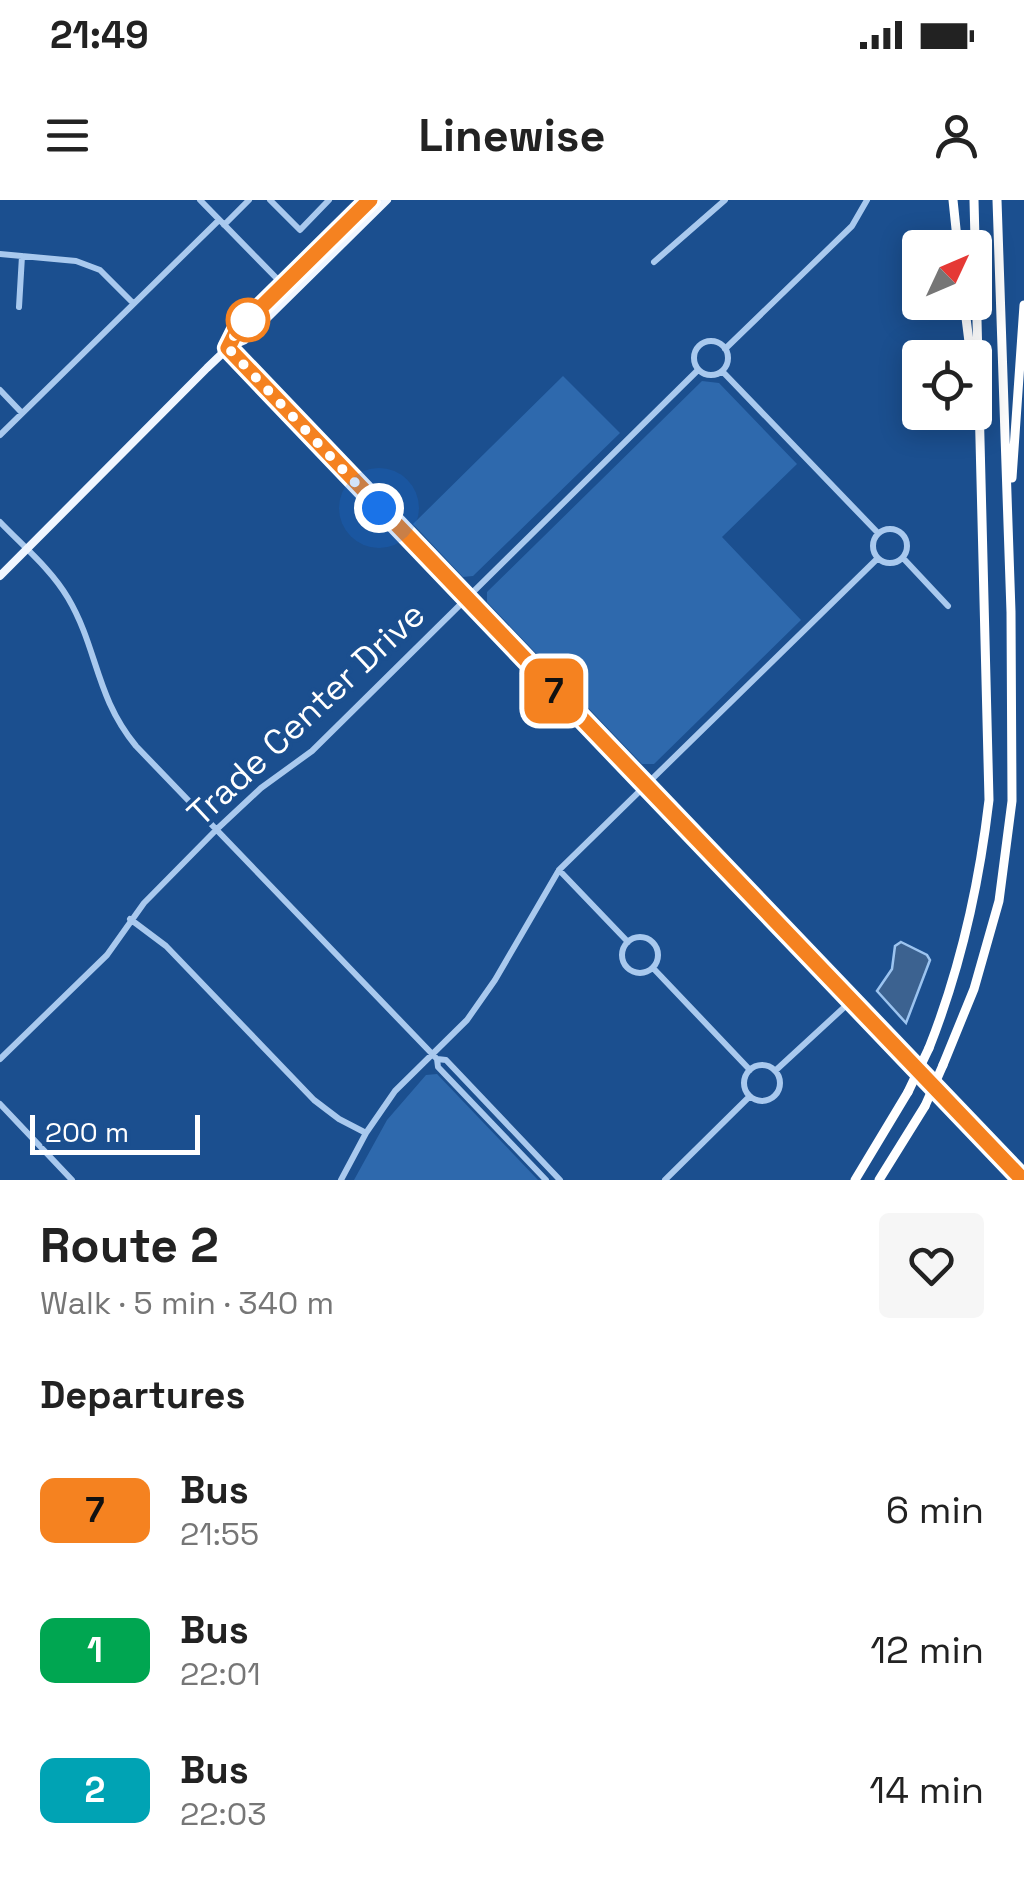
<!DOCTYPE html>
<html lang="en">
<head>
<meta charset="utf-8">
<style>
	body { margin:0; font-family:"Space Grotesk",sans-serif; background:#f6f6f6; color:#222; height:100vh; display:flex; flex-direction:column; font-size:38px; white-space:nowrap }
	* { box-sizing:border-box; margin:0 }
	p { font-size:32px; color:#767676 }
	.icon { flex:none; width:55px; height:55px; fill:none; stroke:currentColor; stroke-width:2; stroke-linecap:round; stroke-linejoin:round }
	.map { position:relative; height:980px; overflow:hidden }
	.details { display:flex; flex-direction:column; background:#fff; flex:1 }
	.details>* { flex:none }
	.badge { padding:0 20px; border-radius:15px; font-size:35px; line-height:65px }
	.needle { width:65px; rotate:46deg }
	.tools { position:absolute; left:902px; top:30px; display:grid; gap:20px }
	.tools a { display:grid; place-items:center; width:90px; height:90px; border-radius:10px; background:#fff; box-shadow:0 5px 25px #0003; font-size:50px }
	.scale { position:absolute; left:30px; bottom:25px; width:170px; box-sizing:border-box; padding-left:10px; border:5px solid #fff; border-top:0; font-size:28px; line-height:35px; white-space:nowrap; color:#fff; -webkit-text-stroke:8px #1b4f8f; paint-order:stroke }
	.you { position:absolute; width:50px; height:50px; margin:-25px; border:8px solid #fff; border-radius:50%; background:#1a73e8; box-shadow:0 0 0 15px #1a73e833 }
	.map>.badge { position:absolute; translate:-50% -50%; box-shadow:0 0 0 5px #fff }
	h2 { padding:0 40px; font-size:38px; line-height:90px }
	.round { display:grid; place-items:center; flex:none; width:105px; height:105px; border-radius:10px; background:#f6f6f6 }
	.headline { display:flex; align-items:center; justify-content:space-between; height:170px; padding:0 40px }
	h1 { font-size:48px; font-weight:700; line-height:75px }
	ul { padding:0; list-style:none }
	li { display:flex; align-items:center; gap:30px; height:140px; padding:0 40px }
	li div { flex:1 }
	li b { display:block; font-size:38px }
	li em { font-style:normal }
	li .badge { min-width:110px; font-weight:700; text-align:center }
	.status { display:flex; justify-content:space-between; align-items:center; height:70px; padding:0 50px; background:#fff; direction:ltr }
	.status svg { height:28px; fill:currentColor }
	header { display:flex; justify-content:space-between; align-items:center; height:130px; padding:0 40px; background:#fff; font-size:45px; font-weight:700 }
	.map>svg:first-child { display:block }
	.green { fill:#2e69ad }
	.water { fill:#3c6290; stroke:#9cc4f0; stroke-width:2.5 }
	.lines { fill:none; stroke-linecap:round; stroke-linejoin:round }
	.minor { stroke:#a9c9ee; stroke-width:6 }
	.major { stroke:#f0f6ff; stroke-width:8 }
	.highway { stroke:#fff; stroke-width:9 }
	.highway-bridge { stroke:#fff; stroke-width:9 }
	.line-casing { stroke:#fff; stroke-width:22 }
	.line { stroke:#f58220; stroke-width:15 }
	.walk { stroke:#fff; stroke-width:10; stroke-dasharray:0 18 }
	.stop-dot { fill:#fff; stroke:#f58220; stroke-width:5 }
	.labels { text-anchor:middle; stroke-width:8; stroke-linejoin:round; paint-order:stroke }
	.street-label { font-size:35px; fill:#fff; stroke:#1b4f8f }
</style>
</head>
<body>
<div class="status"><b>21:49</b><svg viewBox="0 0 49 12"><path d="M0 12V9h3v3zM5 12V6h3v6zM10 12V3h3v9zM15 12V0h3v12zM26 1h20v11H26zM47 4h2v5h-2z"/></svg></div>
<header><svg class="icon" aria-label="menu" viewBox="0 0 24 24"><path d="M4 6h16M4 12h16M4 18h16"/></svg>Linewise<svg class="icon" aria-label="person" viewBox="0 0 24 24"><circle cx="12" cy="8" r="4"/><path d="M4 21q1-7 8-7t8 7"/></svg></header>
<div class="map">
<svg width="1024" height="980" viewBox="0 0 1024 980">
	<rect width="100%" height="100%" fill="#1b4f8f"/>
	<!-- green -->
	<path class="green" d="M563 176 620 233 473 376 463 377 413 324Z
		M702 181 719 183 797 264 722 337 801 420 654 564H642L487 402V392Z
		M437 874 538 980H354L387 920 426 875Z"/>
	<!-- water -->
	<path class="water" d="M901 742 927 755 930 760 906 823 877 791 892 769 895 746Z"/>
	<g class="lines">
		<!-- minor -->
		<path class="minor" d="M200 0 292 94
			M270 0 300 30 329 0
			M224 25 249 0
			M0 54 76 61 100 70 133 103
			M654 62 725 0
			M19 107 22 56
			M694 158a17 17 0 1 1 34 0a17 17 0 1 1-34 0Z
			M725 149 852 26 867 0
			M722 171 878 333
			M0 190 22 213
			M0 235 219 20
			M0 322C23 346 51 369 68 398 98 449 95 496 136 546L437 859 438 867 546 980
			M873 346a17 17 0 1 1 34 0a17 17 0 1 1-34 0Z
			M903 358 948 406
			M559 670 628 742
			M130 719 166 746 314 900 339 919 366 933
			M622 755a18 18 0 1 1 36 0a18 18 0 1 1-36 0Z
			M653 768 750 870
			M0 859 107 755 144 703 216 630 261 588 312 551 698 170
			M437 859 446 860 560 980
			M744 883a18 18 0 1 1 36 0a18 18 0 1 1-36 0Z
			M775 871 851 801
			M0 904 72 980
			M341 980 366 933 395 891 467 820 495 780 559 670 878 358
			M665 980 749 897"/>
		<!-- major -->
		<path class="major" d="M229 147 1023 980
			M229 147 236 132 370 0
			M0 376 207 168 229 147 245 140 387 0"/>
		<!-- highway -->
		<path class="highway" d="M953 0 958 48
			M964 102 971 158
			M1012 278 1024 105
			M929 848C961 767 979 686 989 600L974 0
			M943 865 974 789 999 701 1012 601 1011 412 997 0
			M855 980 908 892
			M879 980 925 906"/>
		<!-- highway-bridge -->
		<path class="highway-bridge" d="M908 892 929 848
			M925 906 943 865"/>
	</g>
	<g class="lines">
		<!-- line casing -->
		<g class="line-casing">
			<path id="line" d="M370 0 236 132 228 148 1023 980"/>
		</g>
		<!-- line -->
		<use href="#line" class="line"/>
		<!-- walk -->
		<path class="walk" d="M248 120 260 109 236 132 228 148 379 308"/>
	</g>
	<!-- markers -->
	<circle class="stop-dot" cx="248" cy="120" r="20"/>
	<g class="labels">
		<!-- street labels -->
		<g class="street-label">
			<text transform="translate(306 514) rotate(-43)" y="12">Trade Center Drive</text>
		</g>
	</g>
</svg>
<div class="tools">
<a><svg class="needle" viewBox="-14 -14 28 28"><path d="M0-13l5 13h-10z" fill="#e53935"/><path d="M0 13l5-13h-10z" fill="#767676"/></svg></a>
<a><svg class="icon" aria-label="locate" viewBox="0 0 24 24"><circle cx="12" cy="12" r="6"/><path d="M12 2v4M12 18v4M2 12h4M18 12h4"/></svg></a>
</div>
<div class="scale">200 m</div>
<div class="you" style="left:379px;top:308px"></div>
<b class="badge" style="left:554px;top:491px;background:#f58220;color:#111">7</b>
</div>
<section class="details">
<div class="headline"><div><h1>Route 2</h1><p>Walk · 5 min · 340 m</p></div><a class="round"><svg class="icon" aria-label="heart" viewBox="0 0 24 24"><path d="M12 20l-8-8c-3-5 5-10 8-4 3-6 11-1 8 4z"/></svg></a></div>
<h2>Departures</h2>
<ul>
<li><span class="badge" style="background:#f58220;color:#111">7</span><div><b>Bus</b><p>21:55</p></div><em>6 min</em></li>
<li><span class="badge" style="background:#00a651;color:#fff">1</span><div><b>Bus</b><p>22:01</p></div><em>12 min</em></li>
<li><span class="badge" style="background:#00a3b4;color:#fff">2</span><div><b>Bus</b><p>22:03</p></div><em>14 min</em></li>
</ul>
</section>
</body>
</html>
